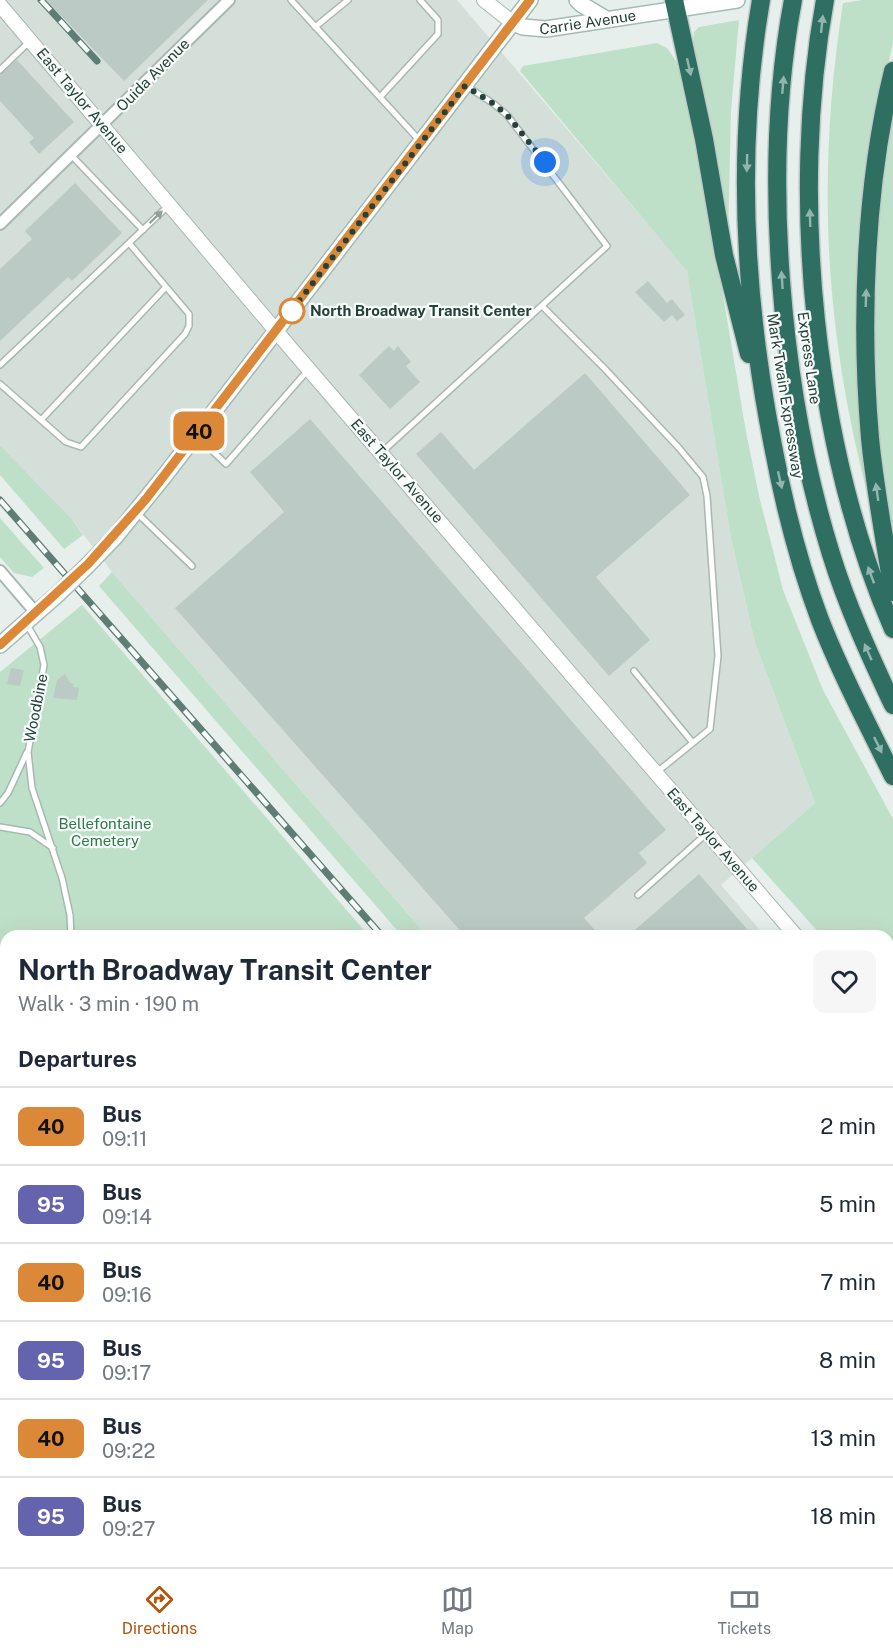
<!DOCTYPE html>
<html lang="en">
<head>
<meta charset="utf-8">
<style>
	body { margin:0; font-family:"Public Sans",sans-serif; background:#f6f6f7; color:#1f2937; height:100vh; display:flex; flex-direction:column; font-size:22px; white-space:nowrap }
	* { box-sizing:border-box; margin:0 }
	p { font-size:20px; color:#747a83 }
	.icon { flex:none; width:33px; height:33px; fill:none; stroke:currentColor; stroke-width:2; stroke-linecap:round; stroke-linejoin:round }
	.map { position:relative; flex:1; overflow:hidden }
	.sheet { position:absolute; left:0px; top:930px; width:894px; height:638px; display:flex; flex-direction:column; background:#fff; border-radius:18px 18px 0 0; box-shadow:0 6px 24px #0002 }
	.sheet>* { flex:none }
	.badge { padding:0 12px; border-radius:9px; font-size:21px; line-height:39px }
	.you { position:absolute; width:30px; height:30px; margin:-15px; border:4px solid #fff; border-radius:50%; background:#1a73e8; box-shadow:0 0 0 9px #1a73e833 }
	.map>.badge { position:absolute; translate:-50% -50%; box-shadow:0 0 0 3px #fff }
	h2 { padding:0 18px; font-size:22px; line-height:54px }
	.round { display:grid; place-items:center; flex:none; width:63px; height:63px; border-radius:12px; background:#f6f6f7 }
	.headline { display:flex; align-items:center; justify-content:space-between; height:102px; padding:0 18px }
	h1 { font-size:28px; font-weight:700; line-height:45px }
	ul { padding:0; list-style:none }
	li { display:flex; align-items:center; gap:18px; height:78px; padding:0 18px; border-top:2px solid #e0e1e3 }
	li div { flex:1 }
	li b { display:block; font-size:22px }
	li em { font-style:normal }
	li .badge { min-width:66px; font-weight:700; text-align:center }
	.tab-bar { display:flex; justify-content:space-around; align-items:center; height:84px; border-top:2px solid #e0e1e3; background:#fff; font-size:16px; color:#747a83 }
	.tab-bar a { display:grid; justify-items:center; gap:3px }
	.tab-bar .active { color:#b45309 }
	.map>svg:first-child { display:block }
	.built { fill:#d4dfda }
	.green { fill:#bfe0c8 }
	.building { fill:#bbcac4 }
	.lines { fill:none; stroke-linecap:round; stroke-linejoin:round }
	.service-casing { stroke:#a8b8b2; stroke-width:8 }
	.minor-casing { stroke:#a8b8b2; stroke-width:14 }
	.tertiary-casing { stroke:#a8b8b2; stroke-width:16 }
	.secondary-casing { stroke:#a4bbb3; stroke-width:18 }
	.motorway-casing { stroke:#c2cac8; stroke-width:21 }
	.service { stroke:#fff; stroke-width:5 }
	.minor { stroke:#fff; stroke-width:10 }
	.tertiary { stroke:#fff; stroke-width:14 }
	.secondary { stroke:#fff; stroke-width:15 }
	.motorway { stroke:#2f6f62; stroke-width:18 }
	.rail-casing { stroke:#5f7d75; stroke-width:7 }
	.rail { stroke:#f7fbf9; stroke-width:4.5; stroke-dasharray:14; stroke-linecap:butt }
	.secondary-bridge-casing { stroke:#a4bbb3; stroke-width:18; stroke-linecap:butt }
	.secondary-bridge { stroke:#fff; stroke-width:15 }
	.oneway { fill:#93b5ae }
	.oneway2 { fill:#92a09c }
	.line-casing { stroke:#fff; stroke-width:14 }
	.line { stroke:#db8839; stroke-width:9 }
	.walk { stroke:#24423a; stroke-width:6; stroke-dasharray:0 10.8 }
	.stop-dot { fill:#fff; stroke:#db8839; stroke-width:3 }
	.labels { text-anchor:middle; stroke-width:4.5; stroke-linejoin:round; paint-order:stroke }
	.street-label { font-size:15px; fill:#24423a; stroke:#f7fbf9 }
	.stop-label { font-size:15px; font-weight:bold; fill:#24423a; stroke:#f7fbf9; text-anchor:start }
	.park-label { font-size:15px; fill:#2d7a4b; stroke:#f7fbf9 }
</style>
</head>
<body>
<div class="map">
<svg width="893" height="1567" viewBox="0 0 893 1567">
	<rect width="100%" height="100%" fill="#e6efeb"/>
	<!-- built -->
	<path class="built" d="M0 0H457L687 270 731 538 755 643 815 803 721 885 765 936H427L112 572 71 518 0 445Z
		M888 1067 893 1072 890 1082 893 1085V1327L888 1331Z"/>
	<!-- green -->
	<path class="green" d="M862 0H893V42L876 120 870 506C859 460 848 414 841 367 822 247 824 124 843 3Z
		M739 20 731 111 728 239 693 43 694 32 699 27Z
		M657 43 667 48 676 61 693 116 746 432 759 496 783 590 823 690 893 819V1011L888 1006V936H822L752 858 815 803 755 643 731 538 687 271 520 71 523 66Z
		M893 100V542L883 486 874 394 873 269 885 147Z
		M0 445 71 518 83 535 64 549 0 475Z
		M0 518 44 568 32 577 14 573 0 557Z
		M112 572 427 936H402L99 586Z
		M82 605 369 936H6V1562H888V1536L893 1542V1567H0V672Z
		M893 1327V1499L888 1493V1331Z"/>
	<!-- building -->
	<path class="building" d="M46 0H208L124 81Z
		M17 60 74 122 39 154 29 142 34 138 0 101V75Z
		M75 183 122 233 72 281 68 277 0 341V269L32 239 25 231Z
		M648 281 667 303 672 299 685 315 677 321 672 315 664 322 635 292Z
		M389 346 394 351 398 346 411 362 406 366 420 382 390 409 359 375Z
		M585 373 690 495 596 577 650 640 609 676 416 454 441 432 474 470Z
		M310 419 666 830 639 853 647 863 584 918 600 936H465L175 608 284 512 250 472Z
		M11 668 24 670 20 686 7 684Z
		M65 674 70 683 74 684 73 687 79 688 77 700 53 698 57 680Z
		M699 874 753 936H628Z"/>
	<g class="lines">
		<!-- service casing -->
		<g class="service-casing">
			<path id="service" d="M291 0 420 141
				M315 27 348 0
				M0 70 29 42
				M381 96 438 34V20L420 0
				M71 155 143 230
				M542 306 604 368 679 448 703 477 707 496 718 656 710 729 657 772
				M0 365 169 205
				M0 384 66 442 81 447 185 334 189 326V314L129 243
				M41 420 166 287
				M197 436 226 464 308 370
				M382 452 607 246 507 115 494 104 465 85
				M137 513 192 566
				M26 623 40 647 44 665 28 752 32 788 62 878 70 915 71 936
				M634 671 693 743
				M0 803 8 793 27 752
				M0 827 30 832 53 848
				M638 895 706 834
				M0 1082 6 1076
				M0 1238 6 1242
				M0 1322 6 1324
				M596 1562 651 1565 652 1567
				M194 1567 196 1562"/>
		</g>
		<!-- minor casing -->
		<g class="minor-casing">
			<path id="minor" d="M0 224 229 0
				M0 571 36 613
				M0 1097V1119
				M0 1416 6 1418
				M81 1567 82 1562"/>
		</g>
		<!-- tertiary casing -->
		<g class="tertiary-casing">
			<path id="tertiary" d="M484 0 513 23
				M0 5 293 351 796 936
				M888 1038 893 1042"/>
		</g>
		<!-- secondary casing -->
		<g class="secondary-casing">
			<g id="secondary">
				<path d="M577 0 581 4 606 19"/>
				<path id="s1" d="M513 23 523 27 546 29 737 0"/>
				<path d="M88 565 115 537 166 474 530 0"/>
				<path d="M0 645 58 594"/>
			</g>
		</g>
		<!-- motorway casing -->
		<g class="motorway-casing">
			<path id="motorway" d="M674 0 704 139 724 255 749 354
				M761 0C736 147 744 300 773 446 784 505 799 564 820 620 841 674 868 725 893 776
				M793 0C761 170 780 389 831 554 847 606 870 656 893 705
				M825 0C789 197 814 446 893 629
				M893 71C865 185 860 321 870 438 875 490 885 541 893 592"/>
		</g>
		<!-- service -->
		<use href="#service" class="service"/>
		<!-- minor -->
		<use href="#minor" class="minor"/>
		<!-- tertiary -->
		<use href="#tertiary" class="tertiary"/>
		<!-- secondary -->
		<use href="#secondary" class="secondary"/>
		<!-- motorway -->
		<use href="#motorway" class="motorway"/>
		<!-- rail casing -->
		<g class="rail-casing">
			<path id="rail" d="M41 0 97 61
				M0 500 382 936
				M888 1513 893 1519"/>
		</g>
		<!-- rail -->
		<use href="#rail" class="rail"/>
		<!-- secondary-bridge casing -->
		<g class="secondary-bridge-casing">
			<path id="secondary-bridge" d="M58 594 88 565"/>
		</g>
		<!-- secondary-bridge -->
		<use href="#secondary-bridge" class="secondary-bridge"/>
	</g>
	<!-- one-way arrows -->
	<defs><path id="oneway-solid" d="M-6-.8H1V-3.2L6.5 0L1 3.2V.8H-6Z" transform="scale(1.5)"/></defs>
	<g class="oneway">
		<use href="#oneway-solid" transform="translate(822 24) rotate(-84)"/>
		<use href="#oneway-solid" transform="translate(689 67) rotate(77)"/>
		<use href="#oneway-solid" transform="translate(783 85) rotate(-85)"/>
		<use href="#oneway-solid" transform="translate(747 163) rotate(91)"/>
		<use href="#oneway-solid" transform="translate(810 218) rotate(-92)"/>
		<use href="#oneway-solid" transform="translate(782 280) rotate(-94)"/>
		<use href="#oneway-solid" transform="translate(866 298) rotate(-88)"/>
		<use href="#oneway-solid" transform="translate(780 480) rotate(77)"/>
		<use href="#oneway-solid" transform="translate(877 492) rotate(-98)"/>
		<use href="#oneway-solid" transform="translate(871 575) rotate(-110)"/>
		<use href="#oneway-solid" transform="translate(868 652) rotate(-114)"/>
		<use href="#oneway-solid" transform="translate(878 745) rotate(64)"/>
	</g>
	<use class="oneway2" href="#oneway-solid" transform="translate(156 217) rotate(-44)"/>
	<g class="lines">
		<!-- line casing -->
		<g class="line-casing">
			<path id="line" d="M0 645 88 564 146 499 530 0"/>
		</g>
		<!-- line -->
		<use href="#line" class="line"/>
		<!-- walk -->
		<path class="walk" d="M292 311 289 314 465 86 494 104 507 115 545 162"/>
	</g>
	<!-- markers -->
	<circle class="stop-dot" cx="292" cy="311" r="12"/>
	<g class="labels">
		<!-- street labels -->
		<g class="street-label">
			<text dy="5" stroke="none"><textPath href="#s1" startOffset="76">Carrie Avenue</textPath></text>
			<text transform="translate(153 75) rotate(-45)" y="5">Ouida Avenue</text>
			<text transform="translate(82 101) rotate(50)" y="5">East Taylor Avenue</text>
			<text transform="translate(809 358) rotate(82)" y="5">Express Lane</text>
			<text transform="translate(785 396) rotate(81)" y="5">Mark Twain Expressway</text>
			<text transform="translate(397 471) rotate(49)" y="5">East Taylor Avenue</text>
			<text transform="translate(36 708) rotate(-79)" y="5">Woodbine</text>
			<text transform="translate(713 840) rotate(49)" y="5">East Taylor Avenue</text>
		</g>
		<!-- stop labels -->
		<g class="stop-label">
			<text x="310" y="316">North Broadway Transit Center</text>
		</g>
		<!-- park labels -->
		<g class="park-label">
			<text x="105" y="829">Bellefontaine<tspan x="105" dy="17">Cemetery</tspan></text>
		</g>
	</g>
</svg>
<div class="you" style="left:545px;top:162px"></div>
<b class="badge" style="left:199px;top:431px;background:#db8839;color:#111">40</b>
<section class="sheet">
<div class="headline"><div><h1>North Broadway Transit Center</h1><p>Walk · 3 min · 190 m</p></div><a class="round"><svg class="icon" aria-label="heart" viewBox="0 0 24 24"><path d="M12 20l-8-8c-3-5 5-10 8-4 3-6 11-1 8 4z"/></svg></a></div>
<h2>Departures</h2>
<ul>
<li><span class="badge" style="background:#db8839;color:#111">40</span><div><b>Bus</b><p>09:11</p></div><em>2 min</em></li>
<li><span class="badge" style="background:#6364ad;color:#fff">95</span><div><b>Bus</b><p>09:14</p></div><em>5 min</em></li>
<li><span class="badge" style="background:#db8839;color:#111">40</span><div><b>Bus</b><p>09:16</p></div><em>7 min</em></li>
<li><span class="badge" style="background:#6364ad;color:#fff">95</span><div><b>Bus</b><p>09:17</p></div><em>8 min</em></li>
<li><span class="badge" style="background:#db8839;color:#111">40</span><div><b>Bus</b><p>09:22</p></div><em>13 min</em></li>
<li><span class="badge" style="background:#6364ad;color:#fff">95</span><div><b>Bus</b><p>09:27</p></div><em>18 min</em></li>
</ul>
</section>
</div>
<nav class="tab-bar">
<a class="active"><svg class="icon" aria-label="directions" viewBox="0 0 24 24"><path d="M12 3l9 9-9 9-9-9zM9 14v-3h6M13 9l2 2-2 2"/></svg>Directions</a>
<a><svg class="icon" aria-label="map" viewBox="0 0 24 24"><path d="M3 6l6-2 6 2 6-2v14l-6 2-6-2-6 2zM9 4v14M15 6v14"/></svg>Map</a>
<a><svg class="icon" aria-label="tickets" viewBox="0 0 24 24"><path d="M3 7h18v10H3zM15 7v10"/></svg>Tickets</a>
</nav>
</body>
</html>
